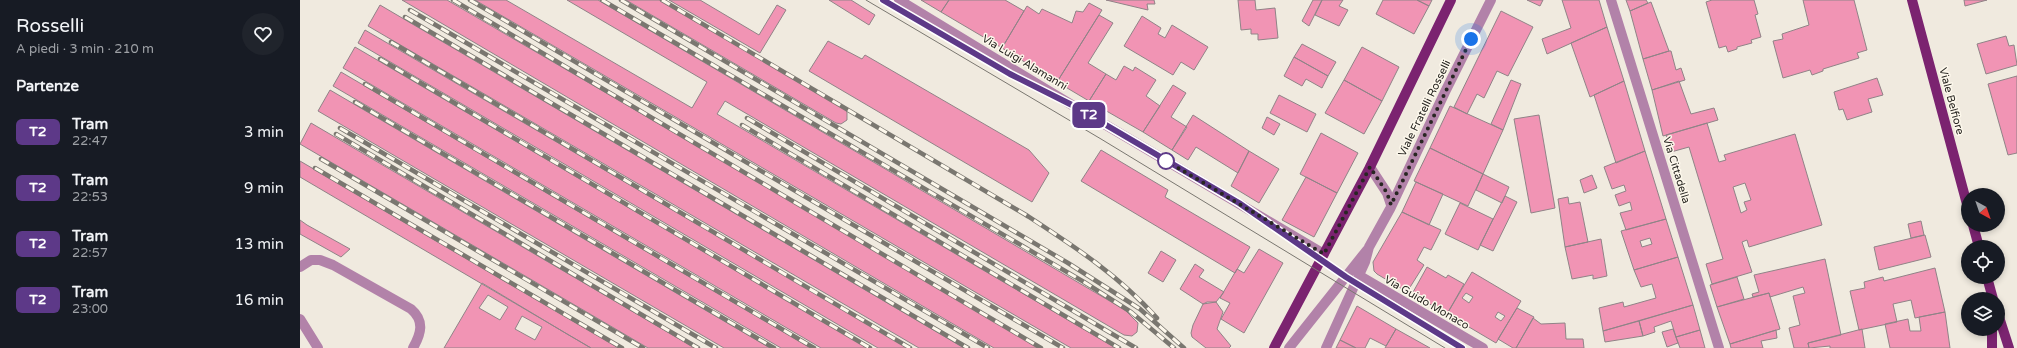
<!DOCTYPE html>
<html lang="it">
<head>
<meta charset="utf-8">
<style>
	body { margin:0; font-family:"Varela Round",sans-serif; background:#20242c; color:#f1f3f6; height:100vh; display:flex; flex-direction:column; font-size:15px; white-space:nowrap }
	* { box-sizing:border-box; margin:0 }
	p { font-size:13px; color:#9ea1a6 }
	.icon { flex:none; width:22px; height:22px; fill:none; stroke:currentColor; stroke-width:2; stroke-linecap:round; stroke-linejoin:round }
	.map { position:relative; flex:1; overflow:hidden }
	.sheet { display:flex; flex-direction:column; background:#171b24; width:300px }
	.sheet>* { flex:none }
	.badge { padding:0 8px; border-radius:6px; font-size:14px; line-height:26px }
	.needle { width:26px; rotate:140deg }
	.buttons { position:absolute; left:1661px; top:188px; display:grid; gap:8px }
	.buttons a { display:grid; place-items:center; width:44px; height:44px; border-radius:50%; background:#171b24; box-shadow:0 2px 6px #0003; font-size:20px }
	.you { position:absolute; width:20px; height:20px; margin:-10px; border:3px solid #fff; border-radius:50%; background:#1a73e8; box-shadow:0 0 0 6px #1a73e833 }
	.map>.badge { position:absolute; translate:-50% -50%; box-shadow:0 0 0 2px #fff }
	h2 { padding:0 16px; font-size:15px; line-height:36px }
	.round { display:grid; place-items:center; flex:none; width:42px; height:42px; border-radius:21px; background:#20242c }
	.overview { display:flex; align-items:center; justify-content:space-between; height:68px; padding:0 16px }
	h1 { font-size:19px; font-weight:600; line-height:30px }
	ul { padding:0; list-style:none }
	li { display:flex; align-items:center; gap:12px; height:56px; padding:0 16px }
	li div { flex:1 }
	li b { display:block; font-size:15px }
	li em { font-style:normal }
	li .badge { min-width:44px; font-weight:700; text-align:center }
	main { display:flex; flex:1; min-height:0 }
	.map>svg:first-child { display:block }
	.building { fill:#f194b4; stroke:#908387; fill-rule:evenodd }
	.lines { fill:none; stroke-linecap:round; stroke-linejoin:round }
	.minor { stroke:#b282a9; stroke-width:10 }
	.primary { stroke:#7b2370; stroke-width:10 }
	.tram { stroke:#7a7770; stroke-width:1 }
	.rail-casing { stroke:#7a7770; stroke-width:4.5 }
	.rail { stroke:#fdf8ec; stroke-width:3; stroke-dasharray:9; stroke-linecap:butt }
	.line-casing { stroke:#fff; stroke-width:9 }
	.line { stroke:#5d3988; stroke-width:6 }
	.walk { stroke:#282622; stroke-width:4; stroke-dasharray:0 7.2 }
	.stop-dot { fill:#fff; stroke:#5d3988; stroke-width:2 }
	.labels { text-anchor:middle; stroke-width:3; stroke-linejoin:round; paint-order:stroke }
	.street-label { font-size:11px; fill:#282622; stroke:#fdf8ec }
</style>
</head>
<body>
<main>
<section class="sheet">
<div class="overview"><div><h1>Rosselli</h1><p>A piedi · 3 min · 210 m</p></div><a class="round"><svg class="icon" aria-label="heart" viewBox="0 0 24 24"><path d="M12 20l-8-8c-3-5 5-10 8-4 3-6 11-1 8 4z"/></svg></a></div>
<h2>Partenze</h2>
<ul>
<li><span class="badge" style="background:#5d3988;color:#fff">T2</span><div><b>Tram</b><p>22:47</p></div><em>3 min</em></li>
<li><span class="badge" style="background:#5d3988;color:#fff">T2</span><div><b>Tram</b><p>22:53</p></div><em>9 min</em></li>
<li><span class="badge" style="background:#5d3988;color:#fff">T2</span><div><b>Tram</b><p>22:57</p></div><em>13 min</em></li>
<li><span class="badge" style="background:#5d3988;color:#fff">T2</span><div><b>Tram</b><p>23:00</p></div><em>16 min</em></li>
</ul>
</section>
<div class="map">
<svg width="1717" height="348" viewBox="0 0 1717 348">
	<rect width="100%" height="100%" fill="#f0eadf"/>
	<!-- building -->
	<path class="building" d="M102 0H147L743 348H694Z
		M175 0H206L392 108 407 82 267 0H298L825 310 838 323 837 332 832 336 824 335 812 328 425 101 417 114 816 348H771Z
		M326 0H360L531 101 545 109 547 112V120L541 124 536 123Z
		M369 0H400L459 35 477 5 486 10 460 53Z
		M529 0H551L575 15 569 25Z
		M621 0H649L641 12Z
		M649 0H705L724 11 702 48 641 12Z
		M806 0H854L855 4H847L848 10Z
		M938 0H955L956 10 975 8 978 38 958 40V34H951V29L941 30Z
		M1013 0H1022L1009 26 1002 21Z
		M1022 0H1043L1039 6 1048 10 1039 26 1015 15Z
		M1083 0H1117L1129 6 1114 34 1076 14Z
		M1117 0H1132L1129 6Z
		M1227 0H1243L1240 6Z
		M1262 0H1299L1307 27 1247 54 1242 39 1271 28Z
		M1326 0H1346L1348 3 1330 11Z
		M1412 0H1454L1458 14 1455 15 1461 37 1451 40 1452 43 1437 47V49L1428 52 1426 46 1419 48 1406 2Z
		M1503 0H1554L1567 50 1557 53 1559 58 1523 69V71L1512 75 1510 70 1483 78 1473 41 1483 39 1482 34 1509 25Z
		M1664 0H1687L1665 6Z
		M1351 2 1369 51 1343 59 1330 11Z
		M789 3 802 10 757 82 702 48 727 6 739 14 742 9 772 23 776 11 783 12Z
		M80 5 664 348H619L68 26Z
		M1201 11 1233 27 1208 76 1197 71 1184 98 1177 94 1167 114 1154 107Z
		M799 15 813 23 788 63 806 74 789 101 757 82Z
		M842 16 861 28 858 34 865 38 872 25 908 47 894 70 881 62 873 75 824 46Z
		M1307 27 1324 81 1290 97 1271 43Z
		M65 30 609 348H578L58 43Z
		M1706 36 1709 46 1714 45 1717 65 1686 74 1677 44Z
		M528 41 562 59 565 55 729 150 749 173 732 202 509 71Z
		M1002 44 1036 62 1028 76 994 57Z
		M55 47 568 348H521L43 68Z
		M1062 47 1099 67 1082 101 1044 80Z
		M1369 51H1371L1376 70 1381 68 1385 80 1352 90 1343 59Z
		M994 57 1028 76 1022 88 1006 79 1002 86 984 76Z
		M824 66 833 71 835 67 856 80 846 96 860 106 843 132 789 101 806 74 816 80Z
		M41 72 511 348H481L33 86Z
		M1717 76V153L1708 155 1688 84Z
		M1577 78 1583 95 1568 99 1572 112 1547 120 1543 109 1539 110 1534 92Z
		M1044 80 1082 101 1064 134 1025 113Z
		M1211 80 1221 84 1203 130 1191 124Z
		M1324 81 1345 151 1316 163 1294 95Z
		M1379 81 1391 114 1414 108 1418 120 1363 136 1352 90Z
		M873 85 886 93 871 117 887 127 872 150 843 132Z
		M30 90 470 348H424L18 111Z
		M979 95 1016 114 1007 132 970 113Z
		M1150 106 1203 130 1183 174 1130 148Z
		M893 115 949 151 938 173 896 147 888 160 872 150Z
		M1239 115 1255 208 1231 213 1214 119Z
		M967 117 980 124 974 135 962 128Z
		M11 123 395 348H348L0 144Z
		M1407 123 1419 162 1426 160 1424 155 1495 134 1522 225 1449 247 1447 240 1442 242 1452 272 1412 284 1406 264 1423 259 1389 147 1371 152 1366 135ZM1445 183 1451 200 1444 202 1447 210 1441 213 1433 187Z
		M1021 133 1058 153 1037 193 1000 174Z
		M1130 148 1183 174 1168 206 1114 181Z
		M801 150 868 190 865 197 950 247 935 273 781 181Z
		M949 151 979 169 959 203 931 186Z
		M1345 151 1366 219 1326 230 1320 213 1332 210 1330 202 1319 206 1315 195 1326 191 1324 185 1312 189 1304 167Z
		M0 161 319 348H291L0 177Z
		M1183 174 1209 187 1202 203 1176 190Z
		M1292 175 1297 188 1284 193 1280 180Z
		M1006 177 1037 193 1014 237 982 220Z
		M1116 182 1143 194 1129 225 1102 212Z
		M1205 196 1217 202 1193 251 1180 245Z
		M1268 197 1269 204 1280 202 1288 242 1265 247 1258 199Z
		M1160 203 1193 219 1178 250 1145 234Z
		M1102 212 1141 230 1131 250 1124 247 1117 260 1124 265 1107 292 1077 274 1074 271 1073 262Z
		M1366 219 1378 257 1334 270 1321 231ZM1350 238 1352 244 1342 247 1340 241Z
		M0 220 7 225 50 249 41 257 0 234Z
		M1621 221 1624 235 1611 238 1608 224Z
		M1625 235 1631 257 1579 270 1574 247Z
		M1301 239 1307 276 1293 279V275L1272 279 1265 247Z
		M959 249 983 263 944 333 921 319 930 303 920 298 937 269 944 273Z
		M861 251 876 260 863 282 848 273Z
		M1378 257 1393 305 1303 331 1299 308 1323 302 1324 307 1356 298 1352 284 1341 287 1334 270Z
		M1525 259 1541 335 1508 343 1509 348H1494L1489 328 1500 325 1493 296 1505 293 1503 287 1470 297 1469 293 1453 297 1452 294 1459 292 1454 275Z
		M895 264 904 270 899 277 924 292 916 302 903 304 880 289Z
		M1127 267 1146 278 1148 275 1164 284 1147 314 1112 294Z
		M1635 268 1645 312 1615 318 1611 300 1593 304 1597 322 1559 330 1550 291 1565 288 1564 282 1583 277 1584 281Z
		M1172 272 1221 301 1196 343 1147 314ZM1166 293 1173 297 1169 303 1162 298ZM1198 312 1205 316 1201 321 1195 317Z
		M1437 277 1444 299 1417 307 1410 285Z
		M182 283 267 334 291 348H144ZM188 295 208 307 200 320 179 308ZM222 316 242 327 235 340 215 329Z
		M1469 293 1480 329 1430 344 1417 307Z
		M907 302H916L923 312 917 329 931 346 929 348H906L892 337 891 333 893 325 903 304Z
		M1393 305 1400 330 1376 337 1371 321 1354 327 1355 332 1343 336 1339 321Z
		M1057 306 1096 329 1086 346 1070 338 1065 348H1056L1040 340Z
		M1217 308 1234 317 1216 348H1213L1198 339Z
		M1645 312 1650 348H1590L1585 324 1608 319 1610 331H1621L1619 317Z
		M1233 318 1241 324 1265 323 1266 339H1283L1284 348H1216Z
		M1339 321 1343 336 1305 342 1303 331Z
		M1096 329 1130 348H1085Z
		M1373 329 1378 343 1367 347 1362 332Z
		M1562 329 1565 348H1530V346L1509 348 1508 343Z
		M1400 330 1405 348H1380L1376 337Z
		M1476 330 1477 338 1461 341 1463 348H1431L1430 344Z
		M1040 340 1056 348H1036Z"/>
	<g class="lines">
		<!-- minor -->
		<path class="minor" d="M599 0 772 105 1024 254
			M1311 0 1419 348
			M1070 167 1087 193 1091 205
			M0 267 11 260H20L33 265 111 309C125 321 121 334 113 348
			M1060 276 1183 348
			M0 319 18 348
			M989 348 1067 250
			M1026 348 1065 262 1069 247 1090 209 1145 92 1191 0"/>
		<!-- primary -->
		<path class="primary" d="M1612 0 1668 208
			M1673 225 1679 247
			M1687 277 1693 299
			M1698 314 1709 348
			M1692 329V348
			M974 348 1070 167 1151 0"/>
		<!-- tram -->
		<path class="tram" d="M566 0 801 139 1145 348
			M583 0 710 74 772 105 939 203 1046 277 1162 348"/>
		<!-- rail casing -->
		<g class="rail-casing">
			<path id="rail" d="M153 0 741 348
				M170 0 763 348
				M302 0 784 282 831 312 874 348
				M321 0 768 263 840 309 884 348
				M362 0 726 215C775 247 817 274 857 318
				M110 10 688 348
				M105 17 668 348
				M91 42 610 348
				M80 59 570 348
				M65 84 514 348
				M55 102 474 348
				M447 118 836 348
				M442 125 819 348
				M40 128 416 348
				M36 134 398 348
				M21 159 343 348
				M15 168 322 348"/>
		</g>
		<!-- rail -->
		<use href="#rail" class="rail"/>
	</g>
	<g class="lines">
		<!-- line casing -->
		<g class="line-casing">
			<path id="line" d="M583 0 710 74 772 105 939 203 1046 277 1162 348"/>
		</g>
		<!-- line -->
		<use href="#line" class="line"/>
		<!-- walk -->
		<path class="walk" d="M866 161 863 159 1024 254 1070 167 1087 193 1091 205 1171 39"/>
	</g>
	<!-- markers -->
	<circle class="stop-dot" cx="866" cy="161" r="8"/>
	<g class="labels">
		<!-- street labels -->
		<g class="street-label">
			<text transform="translate(725 62) rotate(31)" y="4">Via Luigi Alamanni</text>
			<text transform="translate(1652 101) rotate(75)" y="4">Viale Belfiore</text>
			<text transform="translate(1124 108) rotate(-64)" y="4">Viale Fratelli Rosselli</text>
			<text transform="translate(1377 170) rotate(73)" y="4">Via Cittadella</text>
			<text transform="translate(1127 302) rotate(30)" y="4">Via Guido Monaco</text>
		</g>
	</g>
</svg>
<div class="buttons">
<a><svg class="needle" viewBox="-14 -14 28 28"><path d="M0-13l5 13h-10z" fill="#e53935"/><path d="M0 13l5-13h-10z" fill="#9ea1a6"/></svg></a>
<a><svg class="icon" aria-label="locate" viewBox="0 0 24 24"><circle cx="12" cy="12" r="6"/><path d="M12 2v4M12 18v4M2 12h4M18 12h4"/></svg></a>
<a><svg class="icon" aria-label="layers" viewBox="0 0 24 24"><path d="M12 4l9 5-9 5-9-5zM3 14l9 5 9-5"/></svg></a>
</div>
<div class="you" style="left:1171px;top:39px"></div>
<b class="badge" style="left:789px;top:115px;background:#5d3988;color:#fff">T2</b>
</div>
</main>
</body>
</html>
